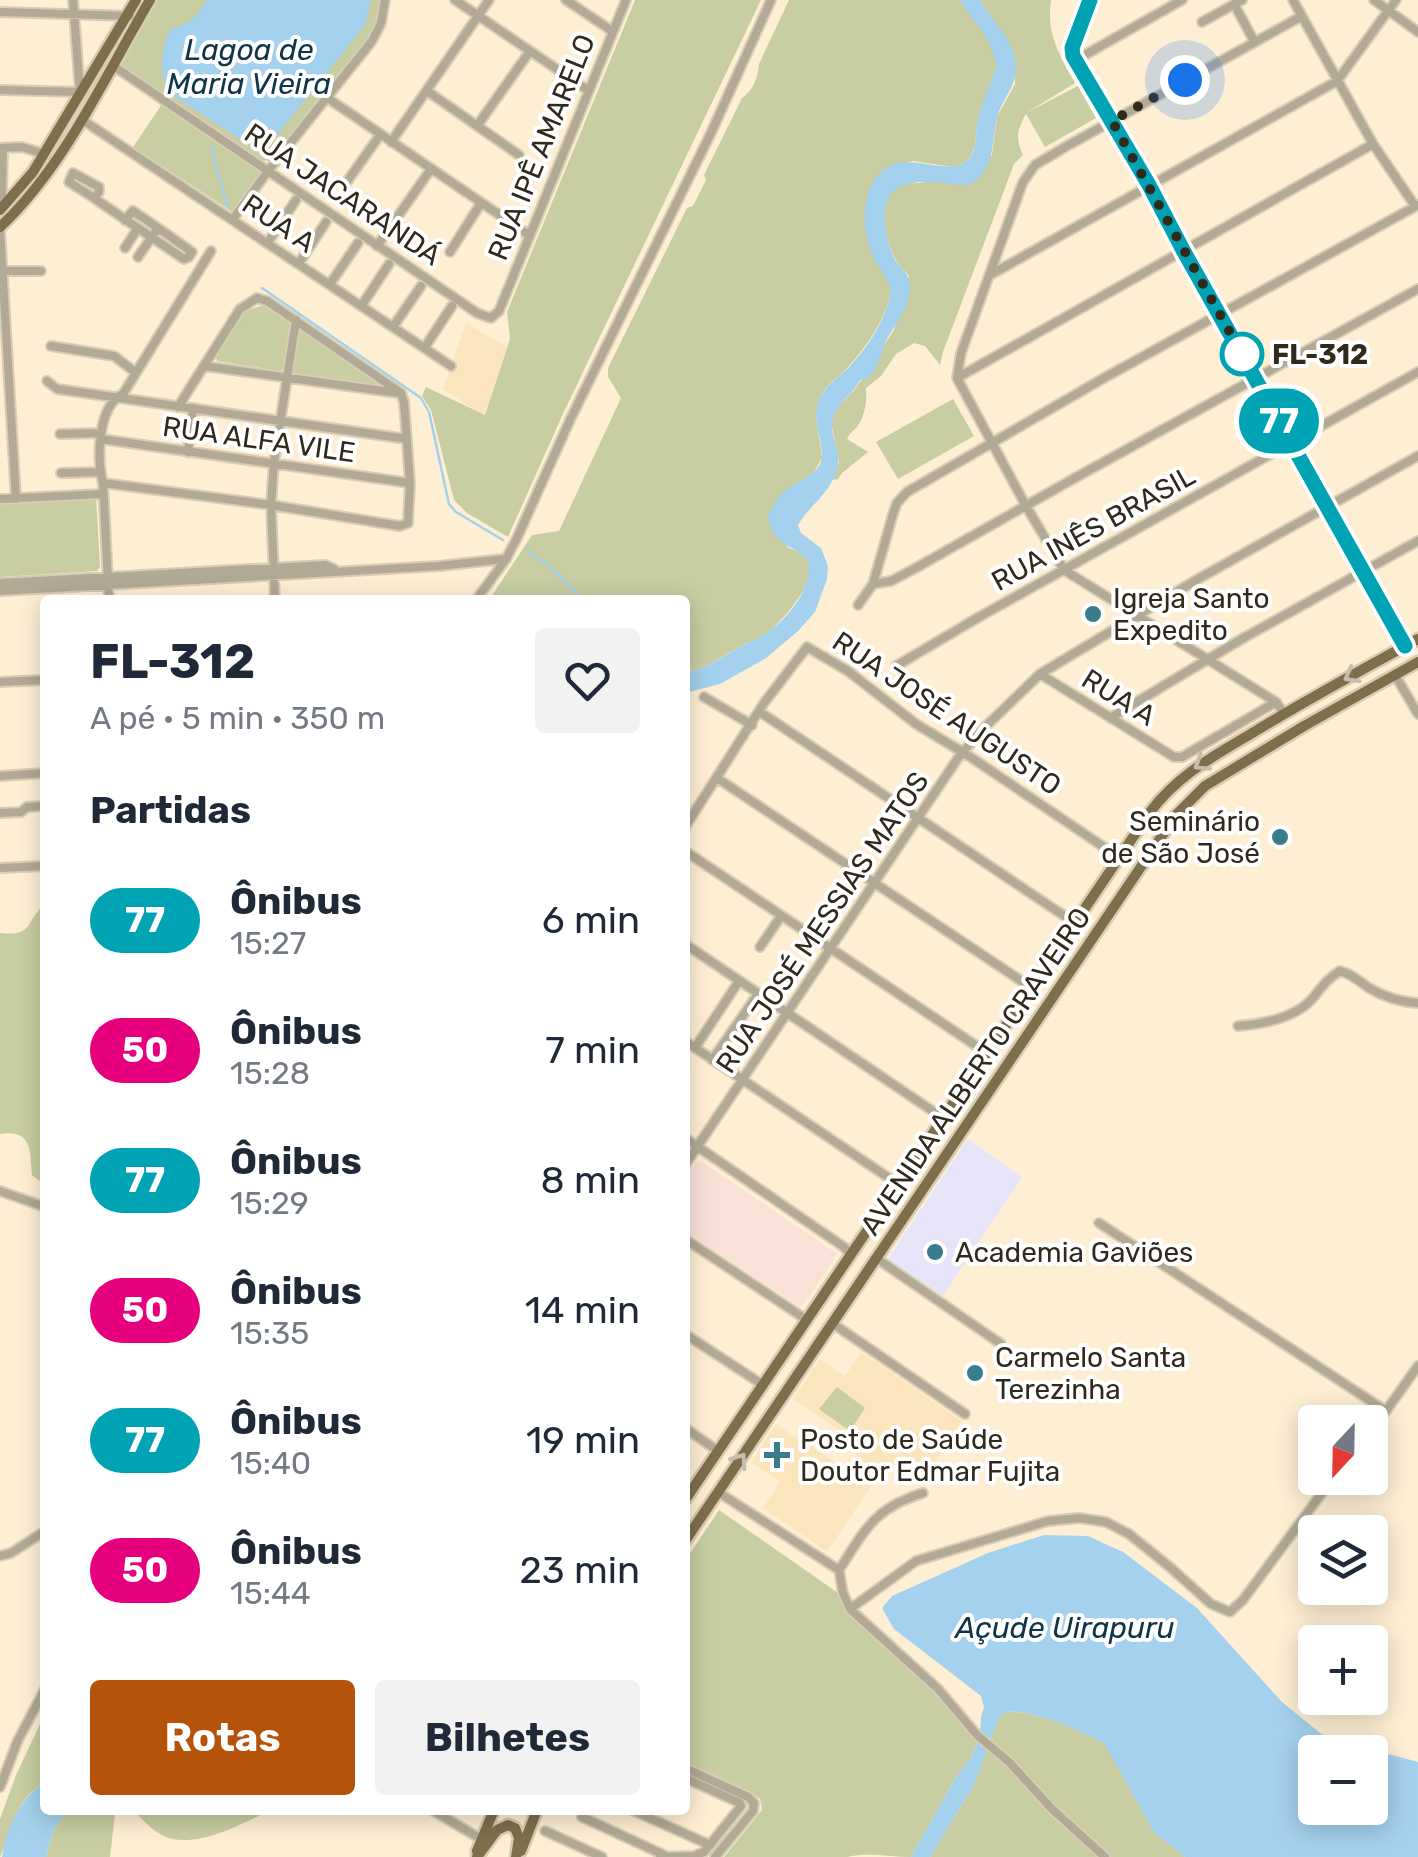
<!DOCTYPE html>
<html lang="pt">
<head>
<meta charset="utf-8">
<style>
	body { margin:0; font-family:Rubik,sans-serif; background:#f2f2f3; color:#1f2937; height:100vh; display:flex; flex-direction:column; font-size:38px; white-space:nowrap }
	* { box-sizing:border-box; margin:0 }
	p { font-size:32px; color:#747a83 }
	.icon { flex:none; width:55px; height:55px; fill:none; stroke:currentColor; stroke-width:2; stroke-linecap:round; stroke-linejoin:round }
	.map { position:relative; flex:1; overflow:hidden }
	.panel { position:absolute; left:40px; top:595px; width:650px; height:1220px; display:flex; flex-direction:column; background:#fff; border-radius:10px; box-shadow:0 5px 25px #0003 }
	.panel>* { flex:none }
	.badge { padding:0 20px; border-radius:32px; font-size:35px; line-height:65px }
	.needle { width:65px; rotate:202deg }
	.tools { position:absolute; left:1298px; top:1405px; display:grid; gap:20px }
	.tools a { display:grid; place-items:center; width:90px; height:90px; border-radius:10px; background:#fff; box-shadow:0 5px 25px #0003; font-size:50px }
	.you { position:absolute; width:50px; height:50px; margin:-25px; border:8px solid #fff; border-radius:50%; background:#1a73e8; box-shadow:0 0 0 15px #1a73e833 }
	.map>.badge { position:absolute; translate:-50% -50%; box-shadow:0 0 0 5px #fff }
	h2 { padding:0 50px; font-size:38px; line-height:90px }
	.round { display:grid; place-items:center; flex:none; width:105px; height:105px; border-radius:10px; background:#f2f2f3 }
	.summary { display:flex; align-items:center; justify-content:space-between; height:170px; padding:0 50px }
	h1 { font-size:48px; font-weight:700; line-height:75px }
	.action { display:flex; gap:20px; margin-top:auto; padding:20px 50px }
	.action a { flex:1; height:115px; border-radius:10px; background:#b45309; color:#fff; font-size:40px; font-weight:700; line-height:115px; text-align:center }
	.action a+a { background:#f2f2f3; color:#1f2937 }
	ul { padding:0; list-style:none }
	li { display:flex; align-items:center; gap:30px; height:130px; padding:0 50px }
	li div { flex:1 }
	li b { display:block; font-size:38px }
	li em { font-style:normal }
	li .badge { min-width:110px; font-weight:700; text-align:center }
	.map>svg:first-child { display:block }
	.commercial { fill:#e7e4fa }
	.industrial { fill:#fae1d8 }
	.built { fill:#fbe5bc }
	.green { fill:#c8cda2 }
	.water { fill:#a4d1ed; fill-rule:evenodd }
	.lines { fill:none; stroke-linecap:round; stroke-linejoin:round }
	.stream { stroke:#a4d1ed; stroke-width:2.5 }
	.minor-casing { stroke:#d9ccb3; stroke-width:12 }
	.major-casing { stroke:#d9ccb3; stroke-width:15 }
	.minor { stroke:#b2a997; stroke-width:8 }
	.major { stroke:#7d6e4c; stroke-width:10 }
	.oneway { stroke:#c4beae }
	.line-casing { stroke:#fff; stroke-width:22 }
	.line { stroke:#00a3b4; stroke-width:15 }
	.walk { stroke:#302a1d; stroke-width:10; stroke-dasharray:0 18 }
	.stop-dot { fill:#fff; stroke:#00a3b4; stroke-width:5 }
	.poi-dot { fill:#397c8c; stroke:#fff; stroke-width:4 }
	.labels { text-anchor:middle; stroke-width:8; stroke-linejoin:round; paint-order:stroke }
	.street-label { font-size:28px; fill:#302a1d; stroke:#fff }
	.stop-label { font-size:28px; font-weight:bold; fill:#302a1d; stroke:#fff; text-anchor:start }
	.poi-label { font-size:28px; fill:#302a1d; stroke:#fff; text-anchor:start }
	.water-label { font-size:30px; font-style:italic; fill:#0f3549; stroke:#fff }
</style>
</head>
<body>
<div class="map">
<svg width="1418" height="1857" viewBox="0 0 1418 1857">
	<rect width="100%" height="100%" fill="#feefd4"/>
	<!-- commercial -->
	<path class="commercial" d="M968 1139 1022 1177 943 1296 888 1259Z"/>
	<!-- industrial -->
	<path class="industrial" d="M702 1162 836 1253V1256L803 1305 799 1306 685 1231V1178L695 1163Z"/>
	<!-- built -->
	<path class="built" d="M466 323 507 347 484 416 443 389Z
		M861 1352 962 1421 920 1484 887 1462 827 1552 763 1508 780 1482 751 1462 776 1424 853 1474 857 1467 851 1462 862 1445 793 1399 820 1359 845 1376Z"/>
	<!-- green -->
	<path class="green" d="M155 0H381L373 33 270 161 259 160 118 62Z
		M635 0H761L562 416 508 537 467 513 454 500 431 410 422 396 426 387 485 415 510 339 507 312Z
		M789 0H960L987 37 995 53 997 62 996 69 978 118 975 146 971 156 965 163 953 167 913 161 884 169 879 266C881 269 887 275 889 279 898 304 864 351 847 368 838 378 826 384 821 396 811 418 821 436 822 458L813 474 793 485 787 547C793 550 803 553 807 559 822 578 779 626 763 636 756 640 748 642 741 646 723 656 706 669 685 673V600H489L532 535 559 531 621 398 608 377V368L687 208 693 206 706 180 704 175 742 98C753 91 758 77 759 64Z
		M980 0H1051C1046 33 1059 55 1075 83L1026 113 1078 86 1096 118 1045 147 1026 114C1017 130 1015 138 1023 155L1014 164 943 352 940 365 925 346 914 343 896 354 881 376 866 388C867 401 865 416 857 427 853 431 849 434 847 439L868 452 842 473 838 479 833 480 839 462 831 422 837 408 856 388 894 330 909 276C904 270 897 264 894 257 885 240 878 203 894 188 903 181 915 185 925 182 948 177 971 164 992 155L997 117 1015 84 1014 54Z
		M162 104 260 172 261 176 234 213 133 147Z
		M266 304 291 321 284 368 280 371 217 361 215 355 241 313Z
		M303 328 387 386 386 389 296 377 292 373 298 332Z
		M953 399 974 436 898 479 876 442Z
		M96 496 100 567 97 571 0 577V502Z
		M45 904V1183L38 1180 32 1175C30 1152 33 1129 0 1134V933C34 937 25 921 45 904Z
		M837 1387 865 1408 850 1431 819 1409Z
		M719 1510 844 1597 850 1609 979 1737 972 1756 956 1777 911 1857C889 1857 867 1852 847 1857H724L762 1810 760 1799 749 1791 685 1762V1561Z
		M1008 1711 1026 1713 1062 1723 1105 1743 1154 1832 1185 1857H930L975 1783 999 1716Z
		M45 1720V1781C11 1805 15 1826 0 1857V1819L16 1775 41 1722Z
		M68 1810H122L115 1814 110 1857H46L54 1829Z
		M133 1810H271C243 1823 205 1845 172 1839 156 1835 144 1821 133 1810Z"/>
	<!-- water -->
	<path class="water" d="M207 0H371L365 25 265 150 254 148 172 95C157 75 161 51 170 29 190 25 196 17 207 0Z
		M960 0H980C991 20 1011 36 1015 60 1020 84 1003 96 997 118 991 144 996 171 968 185 933 183 881 170 885 222 886 234 889 249 895 260 901 269 910 274 910 286 911 307 893 326 885 343 880 356 878 368 868 378L860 380C853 395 837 402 833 419 828 437 844 451 836 473 828 495 809 506 798 525L801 533 821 548 828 566 827 579 815 612 798 631 766 658 720 684 685 693V673C704 669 720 659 736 649 745 643 757 640 765 634 787 620 814 587 808 560 790 543 772 545 768 516 772 505 780 494 790 487 800 480 814 476 820 464 828 448 809 423 820 398 826 385 836 379 846 370 864 353 883 324 889 300 893 284 886 278 878 266 863 241 859 204 875 179 900 140 953 185 971 156 978 145 975 131 978 119 982 102 990 85 996 69 996 41 973 23 960 0Z
		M1044 1535 1088 1536 1123 1552 1197 1608 1282 1702 1325 1737 1418 1762V1857H1185L1154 1832 1104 1743 1062 1723 1026 1713 1008 1711 999 1717 975 1783 930 1857H911L956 1777 972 1756 980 1735 981 1717 984 1707 981 1696 894 1629 882 1608 892 1596 988 1553ZM1315 1752H1370V1808H1315Z
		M45 1781V1810H68L54 1829 46 1857H2C8 1826 19 1800 45 1781Z"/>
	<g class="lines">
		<!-- stream -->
		<path class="stream" d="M214 147 212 150 227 207
			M262 288 421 398 429 412 449 504 456 512 503 540
			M527 552 546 563 583 600"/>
		<!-- minor casing -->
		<g class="minor-casing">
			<path id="minor" d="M455 0 589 91
				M566 0 612 31
				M1090 0 1072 47 1073 55 1149 185 1183 250 1405 646
				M1293 0 1373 144 1415 206
				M1374 0 1418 32
				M1234 4 1254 41
				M0 12 130 16
				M1202 22 1242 0
				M1076 60 1182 0
				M112 65 477 313 491 318 499 311 626 0
				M0 90 80 92 73 0
				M427 91 519 155
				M326 97 529 235
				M81 119 451 366
				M477 126 530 51
				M391 142 489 0
				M0 148 22 147 44 154
				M3 148 2 195 4 200 8 202
				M73 173 99 187V192L94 198 69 182Z
				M346 183 380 135
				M94 198C124 219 154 239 184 259L189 257 192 252 158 228 138 257
				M233 219 268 171 372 41 381 23 385 0
				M125 220 133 211 158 228
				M0 230 16 499
				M268 242 296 200
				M377 246 431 169
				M125 248 138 228
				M450 252 481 203
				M299 263 326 222
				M0 271H41
				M990 275 1337 81 1396 0
				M330 284 358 243
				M362 305 389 264
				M393 327 421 286
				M51 346 114 356 135 372
				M425 347 452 306
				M204 366 398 393
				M957 378 961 353 1023 182 1035 165 1067 146 1302 16
				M957 378 1026 506 1064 570 1276 702 1284 714
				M957 378 1373 144
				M47 381 57 389 407 439
				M60 434 101 433
				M101 439 410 483
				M188 452 193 408
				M61 473 100 472
				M103 483 271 505 400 526 408 523 410 483 404 402 401 393 267 301 257 298 240 309 178 407
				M0 499 103 494
				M0 583 325 565 334 569
				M873 584 893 514 897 503 907 492 1104 378 1418 205
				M0 591 439 566 504 559
				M109 600 103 483C97 459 97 406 123 394L211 251
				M275 600 271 505 274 462 296 320
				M476 600 506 559 517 538 570 420 711 133 771 0
				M858 605 873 584 891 581 914 569 1073 479 1418 289
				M896 666 979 617 1418 372
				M1040 674 1174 757H1182L1276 702
				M1395 675 1418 714
				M0 682 45 680
				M704 697 752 725
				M760 712 1075 923
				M1110 718 1240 640 1418 541
				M0 776 45 773
				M717 778 1032 988
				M0 813 21 812 27 807 45 806
				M685 827 764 703 807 647 848 671 916 724 969 756 1120 858
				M685 851 987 1053
				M0 868 45 866
				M685 944 943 1118
				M760 947 781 916
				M1238 1026C1262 1024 1295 1018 1312 999 1321 988 1328 978 1340 971 1352 974 1359 981 1369 988 1384 997 1400 1002 1418 1003
				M685 1041 898 1184
				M695 1048 739 981
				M712 1060 758 994
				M685 1138 844 1247 851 1255
				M685 1165 958 758 981 731 1040 674 1198 579 1418 456
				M0 1191 45 1207
				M1099 1223 1386 1411
				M685 1239 807 1320
				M876 1258 1001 1344
				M832 1323 965 1414
				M685 1334 763 1385
				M685 1428 718 1451
				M1370 1429 1386 1411 1418 1366
				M718 1492 839 1570C865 1530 874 1508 923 1493
				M0 1556 11 1553 45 1531
				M839 1570 843 1593 850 1609 938 1689 977 1735 1009 1762 1052 1809 1105 1857
				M850 1609 916 1561 1048 1521 1079 1518 1106 1522 1129 1534 1171 1568 1211 1604 1230 1612 1243 1600 1333 1478
				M685 1768 748 1797 754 1803 753 1811 715 1857
				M0 1787 18 1740 45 1689
				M432 1810 481 1839
				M632 1810 710 1845
				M582 1817 664 1855
				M545 1831 602 1857
				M660 1857 694 1856 704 1852 741 1806 740 1803 685 1778"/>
		</g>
		<!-- major casing -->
		<g class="major-casing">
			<path id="major" d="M0 210 33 172 136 0
				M0 227C65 166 105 76 150 0
				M685 1500 1150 812C1179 774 1214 756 1254 732 1308 699 1363 669 1418 639
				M685 1541 1176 815 1205 786 1304 726 1418 662
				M477 1851 494 1810
				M521 1851 537 1810
				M477 1857 497 1830 508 1825 515 1828 519 1838 516 1857"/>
		</g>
		<!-- minor -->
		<use href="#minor" class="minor"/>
		<!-- major -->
		<use href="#major" class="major"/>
	</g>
	<!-- one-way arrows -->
	<defs><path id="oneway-chevron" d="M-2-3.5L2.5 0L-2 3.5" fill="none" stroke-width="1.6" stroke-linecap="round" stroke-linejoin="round" transform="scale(2.5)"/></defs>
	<g class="oneway">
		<use href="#oneway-chevron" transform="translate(1351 676) rotate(151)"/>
		<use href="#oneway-chevron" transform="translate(1201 764) rotate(148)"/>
		<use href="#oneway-chevron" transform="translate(740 1460) rotate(-56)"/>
	</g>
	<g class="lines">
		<!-- line casing -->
		<g class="line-casing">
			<path id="line" d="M1090 0 1072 48 1073 56 1149 185 1183 250 1405 646"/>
		</g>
		<!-- line -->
		<use href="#line" class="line"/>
		<!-- walk -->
		<path class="walk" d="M1185 80 1112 121 1242 354"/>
	</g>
	<!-- markers -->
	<circle class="stop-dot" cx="1242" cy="354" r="20"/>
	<g class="poi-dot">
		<circle cx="1093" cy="614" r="10"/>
		<circle cx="1280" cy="837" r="10"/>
		<circle cx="935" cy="1252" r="10"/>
		<circle cx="975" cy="1373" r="10"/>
		<path d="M772 1440h10v10h10v10h-10v10h-10v-10h-10v-10h10z"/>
	</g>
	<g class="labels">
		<!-- street labels -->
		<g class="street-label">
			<text transform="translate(541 147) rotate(-68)" y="10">RUA IPÊ AMARELO</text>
			<text transform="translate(343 194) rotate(34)" y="10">RUA JACARANDÁ</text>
			<text transform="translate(279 223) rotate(34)" y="10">RUA A</text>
			<text transform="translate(259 439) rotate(8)" y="10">RUA ALFA VILE</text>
			<text transform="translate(1093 528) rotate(-29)" y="10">RUA INÊS BRASIL</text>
			<text transform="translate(1119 697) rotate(32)" y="10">RUA A</text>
			<text transform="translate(947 713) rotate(34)" y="10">RUA JOSÉ AUGUSTO</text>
			<text transform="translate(822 922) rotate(-56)" y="10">RUA JOSÉ MESSIAS MATOS</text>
			<text transform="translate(975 1071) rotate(-56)" y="10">AVENIDA ALBERTO CRAVEIRO</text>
		</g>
		<!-- stop labels -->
		<g class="stop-label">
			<text x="1272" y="364">FL-312</text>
		</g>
		<!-- poi labels -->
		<g class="poi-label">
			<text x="1113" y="608">Igreja Santo<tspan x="1113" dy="32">Expedito</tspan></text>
			<text x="1260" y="831" text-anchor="end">Seminário<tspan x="1260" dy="32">de São José</tspan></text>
			<text x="955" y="1262">Academia Gaviões</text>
			<text x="995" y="1367">Carmelo Santa<tspan x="995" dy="32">Terezinha</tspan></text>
			<text x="800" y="1449">Posto de Saúde<tspan x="800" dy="32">Doutor Edmar Fujita</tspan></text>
		</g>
		<!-- water labels -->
		<g class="water-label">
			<text x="249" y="60">Lagoa de<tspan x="249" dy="34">Maria Vieira</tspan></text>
			<text x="1065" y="1638">Açude Uirapuru</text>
		</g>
	</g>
</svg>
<div class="tools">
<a><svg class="needle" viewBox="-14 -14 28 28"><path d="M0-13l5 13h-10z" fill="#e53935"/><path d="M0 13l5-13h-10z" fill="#747a83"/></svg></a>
<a><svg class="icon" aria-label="layers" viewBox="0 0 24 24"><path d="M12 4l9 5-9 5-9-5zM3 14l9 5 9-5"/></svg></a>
<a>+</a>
<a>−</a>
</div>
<div class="you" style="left:1185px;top:80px"></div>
<b class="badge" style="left:1279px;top:421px;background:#00a3b4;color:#fff">77</b>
<section class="panel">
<div class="summary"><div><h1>FL-312</h1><p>A pé · 5 min · 350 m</p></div><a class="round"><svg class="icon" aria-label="heart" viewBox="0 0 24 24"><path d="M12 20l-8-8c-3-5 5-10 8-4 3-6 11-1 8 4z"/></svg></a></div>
<h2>Partidas</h2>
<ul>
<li><span class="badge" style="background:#00a3b4;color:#fff">77</span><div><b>Ônibus</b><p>15:27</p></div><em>6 min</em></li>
<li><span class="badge" style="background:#e6007e;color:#fff">50</span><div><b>Ônibus</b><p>15:28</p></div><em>7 min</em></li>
<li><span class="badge" style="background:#00a3b4;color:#fff">77</span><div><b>Ônibus</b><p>15:29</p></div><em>8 min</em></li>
<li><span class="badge" style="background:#e6007e;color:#fff">50</span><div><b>Ônibus</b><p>15:35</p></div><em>14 min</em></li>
<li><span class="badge" style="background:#00a3b4;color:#fff">77</span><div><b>Ônibus</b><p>15:40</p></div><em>19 min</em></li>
<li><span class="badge" style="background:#e6007e;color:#fff">50</span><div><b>Ônibus</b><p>15:44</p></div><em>23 min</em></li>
</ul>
<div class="action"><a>Rotas</a><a>Bilhetes</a></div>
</section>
</div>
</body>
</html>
